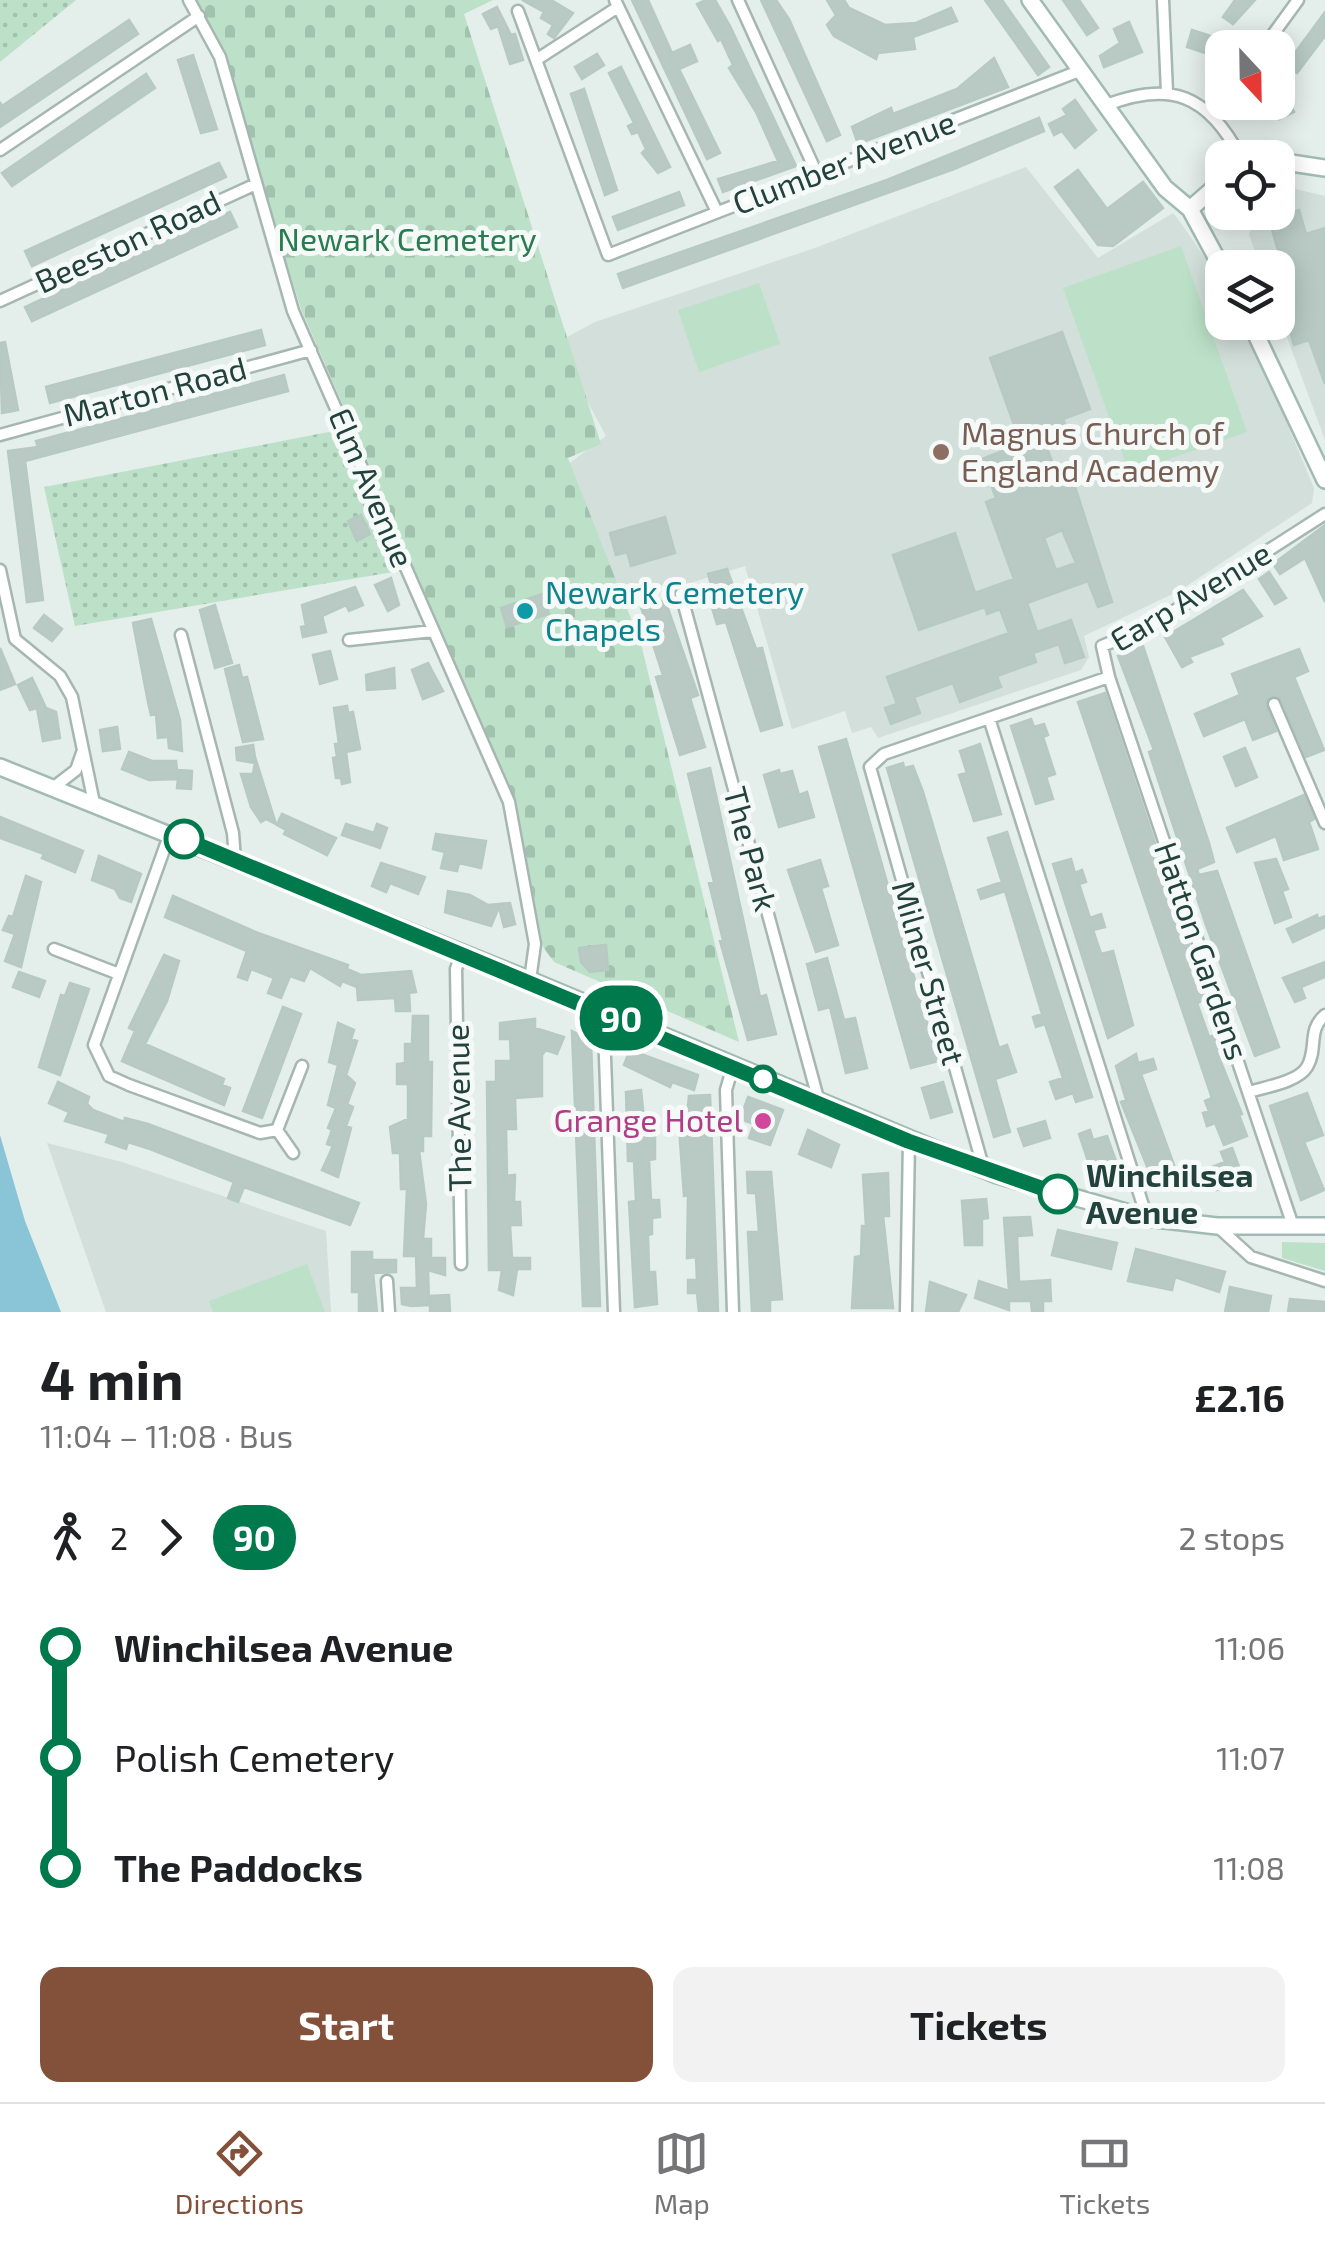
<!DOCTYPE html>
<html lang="en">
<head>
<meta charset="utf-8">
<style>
	body { margin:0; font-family:"Exo 2",sans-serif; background:#f2f2f2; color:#202124; height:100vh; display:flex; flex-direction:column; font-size:38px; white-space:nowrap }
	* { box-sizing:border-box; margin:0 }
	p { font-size:32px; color:#757577 }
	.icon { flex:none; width:55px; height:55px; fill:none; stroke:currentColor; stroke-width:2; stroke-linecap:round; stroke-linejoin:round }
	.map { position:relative; height:1312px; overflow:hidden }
	.side { display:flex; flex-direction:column; background:#fff; flex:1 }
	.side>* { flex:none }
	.badge { padding:0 20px; border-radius:32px; font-size:35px; line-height:65px }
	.needle { width:65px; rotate:158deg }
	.tools { position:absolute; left:1205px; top:30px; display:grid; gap:20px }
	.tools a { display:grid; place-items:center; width:90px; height:90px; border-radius:20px; background:#fff; box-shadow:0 5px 25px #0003; font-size:50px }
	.map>.badge { position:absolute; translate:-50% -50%; box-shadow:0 0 0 5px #fff }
	.legs { display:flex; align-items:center; gap:15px; height:110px; padding:0 40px; font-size:32px }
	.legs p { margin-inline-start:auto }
	.head { display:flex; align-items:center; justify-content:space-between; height:170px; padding:0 40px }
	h1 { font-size:55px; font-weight:700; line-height:75px }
	.primary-button { display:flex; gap:20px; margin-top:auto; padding:20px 40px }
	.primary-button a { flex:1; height:115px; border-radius:20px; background:#83503a; color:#fff; font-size:40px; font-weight:700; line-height:115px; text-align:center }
	.primary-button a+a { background:#f2f2f2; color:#202124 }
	ul { padding:0 40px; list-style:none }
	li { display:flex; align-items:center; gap:35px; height:110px; font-size:38px }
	li i { display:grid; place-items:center; width:15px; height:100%; margin:0 12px; background:currentColor }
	li i::after { content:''; width:25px; height:25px; margin:-12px; border:8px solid; border-radius:50%; background:#fff }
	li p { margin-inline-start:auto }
	li:first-child i { background:linear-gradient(#0000 50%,currentColor 0) }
	li:last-child i { background:linear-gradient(currentColor 50%,#0000 0) }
	.dock { display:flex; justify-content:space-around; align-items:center; height:140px; border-top:2px solid #e0e0e0; background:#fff; font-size:28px; color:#757577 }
	.dock a { display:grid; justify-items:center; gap:5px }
	.dock .on { color:#83503a }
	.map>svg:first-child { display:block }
	.built { fill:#d2dfda }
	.grass { fill:url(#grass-dots) }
	.cemetery { fill:url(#cemetery-stones) }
	.green { fill:#bce1c8 }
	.water { fill:#89c5d7 }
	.building { fill:#b9cac4; stroke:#b6c9c2; stroke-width:2.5; fill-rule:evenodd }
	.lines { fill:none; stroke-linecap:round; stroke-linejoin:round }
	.street-casing { stroke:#a6b7b2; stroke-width:15 }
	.secondary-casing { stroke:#a1bbb4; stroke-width:20 }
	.street { stroke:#fff; stroke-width:10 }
	.secondary { stroke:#fff; stroke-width:15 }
	.line-1-casing { stroke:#fff; stroke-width:22 }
	.line-1 { stroke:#007a4d; stroke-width:15 }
	.education-dot { fill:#8d6e63; stroke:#f5faf8; stroke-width:4 }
	.culture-dot { fill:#0f9aa8; stroke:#f5faf8; stroke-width:4 }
	.stop-1-dot { fill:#fff; stroke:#007a4d; stroke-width:5 }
	.hotel-dot { fill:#d1479c; stroke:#f5faf8; stroke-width:4 }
	.labels { text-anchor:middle; stroke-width:10; stroke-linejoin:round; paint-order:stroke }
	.street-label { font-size:32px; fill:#22423b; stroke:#f5faf8 }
	.park-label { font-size:32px; fill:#297c4f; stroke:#f5faf8 }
	.education-label { font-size:32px; fill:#785e54; stroke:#f5faf8; text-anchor:start }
	.culture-label { font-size:32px; fill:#0d838f; stroke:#f5faf8; text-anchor:start }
	.hotel-label { font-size:32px; fill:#b23c85; stroke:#f5faf8; text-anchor:end }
	.stop-label { font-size:32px; font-weight:bold; fill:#22423b; stroke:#f5faf8; text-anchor:start }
</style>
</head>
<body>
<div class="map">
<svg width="1325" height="1312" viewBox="0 0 1325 1312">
	<defs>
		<pattern id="grass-dots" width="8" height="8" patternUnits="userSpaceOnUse" patternTransform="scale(2.5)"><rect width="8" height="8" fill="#bce1c8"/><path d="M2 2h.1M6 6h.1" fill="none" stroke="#a1c2ad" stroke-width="1.8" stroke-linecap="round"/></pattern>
		<pattern id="cemetery-stones" width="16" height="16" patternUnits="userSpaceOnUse" patternTransform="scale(2.5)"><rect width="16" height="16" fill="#bce1c8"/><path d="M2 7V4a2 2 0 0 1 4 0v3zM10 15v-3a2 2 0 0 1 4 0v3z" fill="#a1c2ad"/></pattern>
	</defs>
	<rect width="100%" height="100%" fill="#e4eeea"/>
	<!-- built -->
	<path class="built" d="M1026 167 1098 258 1173 213 1178 219 1222 282V322L1245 323 1314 488 1312 503 1179 591 1084 636 1089 657 1081 670 878 738 871 727 852 733 845 711 792 729 745 566 622 604 567 465 606 436 556 343 595 322 815 248Z
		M1295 189 1325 196V440L1278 313V268L1261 267 1249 235 1254 219 1263 213 1278 212V202Z
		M47 1143 122 1162 326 1231 331 1312H106Z"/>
	<!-- grass -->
	<path class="grass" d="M0 0H76L0 62Z
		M339 430 399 571 75 626 44 487Z"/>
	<!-- cemetery -->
	<path class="cemetery" d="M197 0H493L464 14 601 444 568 458 641 644 739 1042 554 962 543 947 516 801 301 309 222 54Z"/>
	<!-- green -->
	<path class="green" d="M1181 246 1247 432 1129 473 1063 288Z
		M759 283 780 344 699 372 678 310Z
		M1282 1242 1325 1243V1271L1282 1258Z
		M307 1264 325 1312H213L209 1301Z"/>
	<!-- water -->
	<path class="water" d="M0 1135 25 1221 61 1312H0Z"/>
	<!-- building -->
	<path class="building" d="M522 0H551L573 13 554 38 548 34 553 25 541 18 544 12Z
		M632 0H648L672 53 690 45 697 61 679 69 720 153 707 159Z
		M706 0H715L730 26 796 166 723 192 718 179 778 161 756 112 729 68 733 65 721 39 718 41 697 4Z
		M761 0H776L789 19 840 135 827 141Z
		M827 0H844L849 8 885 25 916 23 951 8 957 21 913 37 915 49 878 53 876 59 834 36 827 25 836 15Z
		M985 0H1002L1049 67 1038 75Z
		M1063 0H1079L1098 28 1087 35Z
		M1235 0H1255L1233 24 1223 17Z
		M497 7 511 35 515 34 523 60 510 64 498 26 491 29 483 14Z
		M1325 12V36L1297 73 1286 65Z
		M129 20 138 34 0 127V102L2 106Z
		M1129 22 1142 52 1104 67 1100 56 1120 43 1114 29Z
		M1192 30 1220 39 1214 56 1187 47Z
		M597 54 604 65 582 79 575 67Z
		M193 55 217 129 201 133 178 60Z
		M994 58 1008 87 858 144 852 127 891 108 893 114 957 89Z
		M621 67 670 167 658 173 642 153 646 149 638 132 632 134 628 126 634 123 609 73Z
		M146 74 155 88 12 186 2 173Z
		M1278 81 1294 112 1279 119 1270 102H1278Z
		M584 89 617 190 605 195 571 94Z
		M1075 100 1096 130 1075 148 1062 131 1054 135 1049 124 1067 115 1063 109Z
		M1039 118 1044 131 954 169 623 288 618 274 887 180Z
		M219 163 226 177 32 266 25 251Z
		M1078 170 1107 209 1143 182 1163 208 1113 246 1098 245 1055 187Z
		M679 192 684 205 618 230 613 217Z
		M1299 210 1306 234 1325 228V384L1309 340 1294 345 1279 291 1289 288 1269 219Z
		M230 212 237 227 32 321 25 307Z
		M261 330 265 345 50 403 46 387Z
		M1062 332 1090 409 1063 419 1067 429 1043 437 1058 478 1071 474 1112 602 1098 607 1088 581 1027 603 1037 632 1071 620 1084 657 1065 663 1059 644 1033 653 1036 662 997 676 1001 687 960 702 953 683 914 697 920 713 891 724 885 708 897 704 887 677 1009 633 1000 609 987 614 985 607 919 630 893 555 955 533 975 593 1014 579 986 502 996 498 982 459 1021 444 990 358ZM1062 530 1076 563 1056 570 1044 538Z
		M5 342 18 410 2 413 0 343Z
		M284 375 288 391 25 461 43 600 27 602 8 451 38 447 36 441Z
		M361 515 370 534 357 541 348 521Z
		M665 517 675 553 631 566 627 552 616 555 610 533Z
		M1325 525V602L1305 558 1280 574 1273 564Z
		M727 569 756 649 762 648 782 725 761 731 726 622 717 624 712 608 717 606 708 574Z
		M1269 572 1286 598 1275 604 1259 579Z
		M391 578 399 605 388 611 375 585Z
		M355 587 363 605 349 611 346 605 322 616 326 632 303 637 301 627 306 626 302 605Z
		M1243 590 1262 616 1220 638 1223 644 1189 657 1192 662 1182 667 1165 637Z
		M542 594 549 614 507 627 501 608Z
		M665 600 698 695 690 698 705 747 680 755 656 677 663 675 641 607Z
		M215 605 232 663 215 668 200 610Z
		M44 615 62 629 52 641 34 628Z
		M151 619 180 720 182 751 169 748 168 737 158 738 156 714 151 715 148 702 133 623Z
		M1143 646 1209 843 1214 862 1197 869 1199 875 1217 871 1279 1047 1255 1056 1206 925 1149 752 1154 750 1118 656Z
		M0 648 15 684 0 690Z
		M1299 649 1308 671 1294 677 1324 750 1306 757 1282 701 1274 695 1265 704 1276 731 1253 740 1245 719 1204 736 1195 714 1240 695 1232 674Z
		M330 651 337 679 320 684 313 655Z
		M428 663 443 691 423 699 412 670Z
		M239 665 242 678 247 677 263 739 243 742 225 669Z
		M394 668 395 688 367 690 366 675Z
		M32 678 46 708 56 712 60 738 43 741 37 708 30 710 18 685Z
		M1105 693 1207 999 1197 1003 1209 1037 1218 1034 1223 1048 1216 1050 1242 1114 1239 1115 1247 1136 1224 1145 1215 1123 1207 1126 1203 1113 1209 1111 1205 1101 1212 1098 1078 702Z
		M347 706 348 713 353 712 360 749 346 752 350 782 342 784 341 778H336L333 758 337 757 335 744H339L334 708Z
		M1031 719 1034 727 1044 724 1048 735 1043 737 1055 774 1046 777 1053 799 1036 804 1011 726Z
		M117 727 120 749 103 751 100 730Z
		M846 739 938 1061 911 1068 819 747Z
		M980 744 1001 814 974 821 959 775 967 773 960 751Z
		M253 745 255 757 276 824 266 819 261 822 251 807 241 774H253L255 763 237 760 236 748Z
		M1245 748 1257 777 1236 786 1224 757Z
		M129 752 152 761H176L178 779V770L192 771 191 789 177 788 178 779 149 780 122 769Z
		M903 763 904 768 913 766 923 792 999 1048 1007 1045 1016 1072 995 1079 1010 1132 994 1137 887 768Z
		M710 768 760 997 766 995 776 1034 748 1040 720 941 723 940 709 883 714 882 688 774Z
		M779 770 780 774 792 771 799 795 807 792 814 817 779 827 764 775Z
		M1304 795 1314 819 1309 822 1318 849 1284 860 1276 836 1237 852 1227 828Z
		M282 814 336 838 327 855 284 834 286 830 277 825Z
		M0 817 83 851 75 872 42 858 44 854 0 838Z
		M346 824 374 833 377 824 387 828 380 848 342 835Z
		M1007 832 1092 1097 1076 1102 1073 1093 1056 1099 1050 1082 1063 1078 1045 1024 1036 1027 1033 1017 1042 1014 1005 891 981 899 978 890 1002 882 988 838Z
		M436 834 486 841 481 868 459 863 457 871 441 868 445 852 433 849Z
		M99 856 141 874 131 902 120 898 115 889 92 880Z
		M1071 859 1075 873 1082 870 1086 882 1079 884 1090 918 1101 914 1105 927 1093 930 1101 954 1113 951 1133 1025 1108 1038 1053 864Z
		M1276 859 1288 889 1282 891 1291 917 1275 923 1255 863Z
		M820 860 828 886 821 888 838 945 816 952 788 870Z
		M381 863 425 877 418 894 390 883 386 892 372 886Z
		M26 876 41 882 21 967 5 961 15 934 3 930 9 916 13 917Z
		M448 891 470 895 488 905 510 903 515 924 504 927 499 907 491 926 445 912Z
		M173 896 258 933 348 965 347 969 361 975 411 971 416 992 409 993 410 1011H396L395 998 358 1000 357 987 342 981 340 986 310 968 304 981 290 976 281 998 268 993 274 978 251 969 247 980 238 977 247 951 165 917Z
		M1317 915 1318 919 1325 916V927L1293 942 1287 929Z
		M606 945 608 970 590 972 581 962 579 948Z
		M164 955 179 961 167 1001 145 1044 224 1079 222 1085 230 1088 224 1105 122 1061 135 1031 129 1028Z
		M827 958 844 1020 855 1018 867 1068 846 1073 830 1007 819 1010 807 964Z
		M1325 962V977L1301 987 1305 998 1295 1002 1283 978Z
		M19 972 45 981 39 997 13 987Z
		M70 983 89 989 60 1075 39 1067 61 995 65 996Z
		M283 1007 301 1014 262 1118 243 1111Z
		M413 1016H428V1062H432L431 1136H423V1151H419L426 1204 423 1239H431V1258H445V1275L428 1270 429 1305 411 1306 402 1304 401 1288H417L416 1256H404L407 1189H401L400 1153H393L390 1127 408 1119V1084H397V1064L405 1063V1044H412Z
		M535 1019V1028L564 1037 557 1054 546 1050 542 1055V1096L515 1098 516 1129H506L507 1176 515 1175 514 1202H520L521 1225H510L512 1258H530V1269H517L513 1295 499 1290 502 1270H489L487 1082H496V1061H511L510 1039H500V1023Z
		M338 1023 354 1030 351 1039 357 1041 346 1075 355 1083 347 1104 353 1107 346 1126 351 1128 338 1177 322 1170 333 1146 327 1144 332 1130 328 1128 336 1108 328 1105 338 1065 329 1062Z
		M572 1031 591 1041 600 1306H583Z
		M630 1050 698 1075 694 1090 672 1082 670 1087 624 1065Z
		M1136 1054 1138 1063 1153 1059 1156 1069 1141 1074 1175 1168 1151 1176 1121 1102 1126 1100 1116 1066Z
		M58 1082 89 1097 87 1104 93 1110 124 1122 125 1118 148 1124 359 1203 350 1225 244 1187 238 1202 228 1198 234 1182 150 1149 128 1142 126 1149 106 1142 109 1134 65 1121 69 1112 49 1103Z
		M943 1082 952 1112 931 1118 922 1088Z
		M641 1090 645 1129 655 1128V1159L649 1160 651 1200H659L660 1217 652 1218V1234L648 1235 649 1272H655L657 1304 635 1307 629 1202 636 1201 634 1161H628L626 1092Z
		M1307 1093 1323 1135 1304 1142 1324 1190 1301 1200 1270 1106Z
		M710 1095 718 1312H699L697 1293H688V1280H697L696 1257 687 1258 688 1195 684 1196 679 1127 686 1126 689 1096Z
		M748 1097 783 1110 770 1145 749 1138 754 1124 740 1119Z
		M1045 1121 1050 1138 1024 1146 1018 1129Z
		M808 1130 839 1145 831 1167 799 1154Z
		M1090 1130 1093 1140 1107 1136 1117 1164 1092 1173 1079 1134Z
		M1232 1148 1244 1180 1217 1190 1209 1168 1225 1162 1221 1152Z
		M747 1172H771L782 1299 770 1300V1312H752L748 1232H759L756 1193H748Z
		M888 1173 889 1216H883L893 1308H852L855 1257 861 1256 862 1226H866L863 1175Z
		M986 1199 988 1218 982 1219V1245H965L962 1201Z
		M1030 1217 1032 1235 1017 1236 1019 1282 1050 1280 1051 1301H1043V1311L1032 1312 1031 1301H1009V1310L975 1298 979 1281 1009 1291 1004 1218Z
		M1058 1230 1117 1243 1111 1269 1052 1255Z
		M1136 1249 1225 1272 1219 1292 1175 1277 1172 1290 1128 1281Z
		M352 1252H372V1260H396V1272L373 1273 377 1312H359V1292H352Z
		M930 1282 966 1295 958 1312H926Z
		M1230 1287 1271 1296 1268 1312H1225Z
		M449 1295 450 1312H430V1296Z
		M1290 1299 1325 1302V1312H1288Z"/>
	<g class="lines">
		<!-- street casing -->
		<g class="street-casing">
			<path id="street" d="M189 0 220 57 293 311 509 802 535 944 530 980
				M615 0 717 212
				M738 0 817 174
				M1163 0 1167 92
				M518 11 608 255 1079 71
				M1263 48 1298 0
				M536 60 618 7
				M1104 106C1170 80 1208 94 1241 158
				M1213 116 1223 102
				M0 150 199 16
				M0 301 256 184
				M0 435 311 350
				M0 570 15 639 60 676 72 697 94 803
				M681 594 819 1102
				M181 635 233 833 235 860
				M349 640 433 631
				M1109 677 1293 1226
				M1274 704 1325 823
				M989 718 1147 1218
				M54 787 76 770 82 753
				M170 833 94 1045 109 1076 129 1085 260 1133 277 1130 293 1153
				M54 949 119 974
				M610 1013 604 1029 614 1312
				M1249 1092C1265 1087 1298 1082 1307 1067 1318 1049 1307 1030 1325 1015
				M277 1130 302 1066
				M984 1170 870 767 884 754 1109 677 1102 646 1149 627 1325 514
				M1217 1226 1251 1257 1325 1281
				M461 1264 456 969 462 952
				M387 1281 389 1312
				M733 1312 726 1090 733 1066
				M906 1312 909 1141"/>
		</g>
		<!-- secondary casing -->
		<g class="secondary-casing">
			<path id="secondary" d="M1030 0 1165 188 1190 209 1222 268
				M1278 161 1325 168
				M1190 209 1222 181
				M1250 322 1325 480
				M0 767 530 980 997 1175 1147 1218 1217 1226H1325"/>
		</g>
		<!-- street -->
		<use href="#street" class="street"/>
		<!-- secondary -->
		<use href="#secondary" class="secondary"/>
	</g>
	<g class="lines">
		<!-- line-1 casing -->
		<g class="line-1-casing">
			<path id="line-1" d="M184 839 908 1141 1058 1194"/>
		</g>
		<!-- line-1 -->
		<use href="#line-1" class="line-1"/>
	</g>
	<!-- markers -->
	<circle class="education-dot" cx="941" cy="452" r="10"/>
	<circle class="culture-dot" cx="525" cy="611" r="10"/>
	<g class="stop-1-dot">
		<circle cx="184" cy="839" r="18"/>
		<circle cx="763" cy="1079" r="12"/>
		<circle cx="1058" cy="1194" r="18"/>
	</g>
	<circle class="hotel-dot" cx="763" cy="1121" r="10"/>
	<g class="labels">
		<!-- street labels -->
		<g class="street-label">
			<text transform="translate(844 163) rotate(-21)" y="11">Clumber Avenue</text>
			<text transform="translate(128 242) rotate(-25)" y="11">Beeston Road</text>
			<text transform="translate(155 392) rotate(-15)" y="11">Marton Road</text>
			<text transform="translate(371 488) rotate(67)" y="11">Elm Avenue</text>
			<text transform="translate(1191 597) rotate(-31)" y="11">Earp Avenue</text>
			<text transform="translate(750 849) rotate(75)" y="11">The Park</text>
			<text transform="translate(1201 951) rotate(71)" y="11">Hatton Gardens</text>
			<text transform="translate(928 973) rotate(74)" y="11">Milner Street</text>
			<text transform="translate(459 1108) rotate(-91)" y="11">The Avenue</text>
		</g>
		<!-- park labels -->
		<g class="park-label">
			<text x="407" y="251">Newark Cemetery</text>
		</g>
		<!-- education labels -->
		<g class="education-label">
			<text x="961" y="445">Magnus Church of<tspan x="961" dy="37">England Academy</tspan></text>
		</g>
		<!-- culture labels -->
		<g class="culture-label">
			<text x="545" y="604">Newark Cemetery<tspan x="545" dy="37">Chapels</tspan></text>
		</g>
		<!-- hotel labels -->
		<g class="hotel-label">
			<text x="743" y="1132">Grange Hotel</text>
		</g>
		<!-- stop labels -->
		<g class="stop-label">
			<text x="1086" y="1187">Winchilsea<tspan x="1086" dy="37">Avenue</tspan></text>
		</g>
	</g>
</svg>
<div class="tools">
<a><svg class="needle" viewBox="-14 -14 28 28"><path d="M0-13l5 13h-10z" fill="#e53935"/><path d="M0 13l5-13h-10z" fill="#757577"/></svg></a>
<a><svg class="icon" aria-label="locate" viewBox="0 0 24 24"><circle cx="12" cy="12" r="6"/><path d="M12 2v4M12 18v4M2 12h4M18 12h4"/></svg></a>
<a><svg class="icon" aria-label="layers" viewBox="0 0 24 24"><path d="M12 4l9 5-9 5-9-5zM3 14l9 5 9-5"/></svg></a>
</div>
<b class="badge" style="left:621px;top:1018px;background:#007a4d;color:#fff">90</b>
</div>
<section class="side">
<div class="head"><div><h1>4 min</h1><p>11:04 – 11:08 · Bus</p></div><b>£2.16</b></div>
<div class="legs"><svg class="icon" aria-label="walk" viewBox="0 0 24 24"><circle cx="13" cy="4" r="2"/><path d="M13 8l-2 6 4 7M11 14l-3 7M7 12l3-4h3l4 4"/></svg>2<svg class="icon" aria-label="forward" viewBox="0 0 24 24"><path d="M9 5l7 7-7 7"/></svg><b class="badge" style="background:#007a4d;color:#fff">90</b><p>2 stops</p></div>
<ul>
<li><i style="color:#007a4d"></i><b>Winchilsea Avenue</b><p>11:06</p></li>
<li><i style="color:#007a4d"></i><span>Polish Cemetery</span><p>11:07</p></li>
<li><i style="color:#007a4d"></i><b>The Paddocks</b><p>11:08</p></li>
</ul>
<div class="primary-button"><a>Start</a><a>Tickets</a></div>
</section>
<nav class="dock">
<a class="on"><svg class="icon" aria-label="directions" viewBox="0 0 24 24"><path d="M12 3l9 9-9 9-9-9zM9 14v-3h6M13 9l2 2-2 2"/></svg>Directions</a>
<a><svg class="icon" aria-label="map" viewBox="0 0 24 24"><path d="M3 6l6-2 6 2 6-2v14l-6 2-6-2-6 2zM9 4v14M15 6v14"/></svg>Map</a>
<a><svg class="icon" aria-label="tickets" viewBox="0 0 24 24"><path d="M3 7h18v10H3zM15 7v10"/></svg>Tickets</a>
</nav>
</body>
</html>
